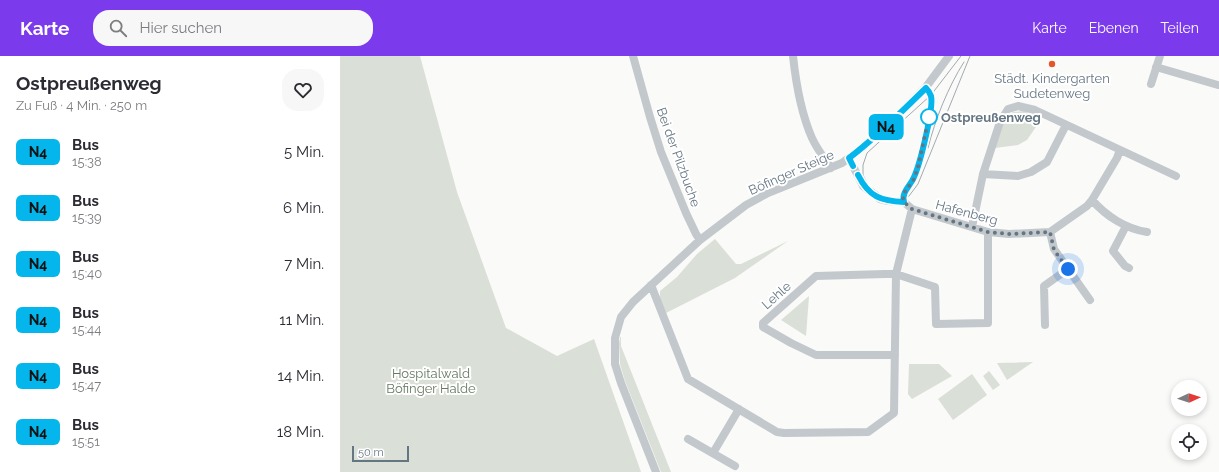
<!DOCTYPE html>
<html lang="de">
<head>
<meta charset="utf-8">
<style>
	body { margin:0; font-family:Raleway,sans-serif; background:#f7f7f7; color:#2b2b33; height:100vh; display:flex; flex-direction:column; font-size:15px; white-space:nowrap }
	* { box-sizing:border-box; margin:0 }
	p { font-size:13px; color:#7c7c81 }
	.icon { flex:none; width:22px; height:22px; fill:none; stroke:currentColor; stroke-width:2; stroke-linecap:round; stroke-linejoin:round }
	.map { position:relative; flex:1; overflow:hidden }
	.panel { display:flex; flex-direction:column; background:#fff; width:340px }
	.panel>* { flex:none }
	.badge { padding:0 8px; border-radius:6px; font-size:14px; line-height:26px }
	.needle { width:26px; rotate:87deg }
	.buttons { position:absolute; left:831px; top:324px; display:grid; gap:8px }
	.buttons a { display:grid; place-items:center; width:36px; height:36px; border-radius:50%; background:#fff; box-shadow:0 2px 6px #0003; font-size:20px }
	.scale { position:absolute; left:12px; bottom:10px; width:57px; box-sizing:border-box; padding-left:4px; border:2px solid #657683; border-top:0; font-size:11px; line-height:14px; white-space:nowrap; color:#657683; -webkit-text-stroke:3px #fff; paint-order:stroke }
	.you { position:absolute; width:20px; height:20px; margin:-10px; border:3px solid #fff; border-radius:50%; background:#1a73e8; box-shadow:0 0 0 6px #1a73e833 }
	.map>.badge { position:absolute; translate:-50% -50%; box-shadow:0 0 0 2px #fff }
	.round { display:grid; place-items:center; flex:none; width:42px; height:42px; border-radius:16px; background:#f7f7f7 }
	.summary { display:flex; align-items:center; justify-content:space-between; height:68px; padding:0 16px }
	h1 { font-size:19px; font-weight:700; line-height:30px }
	ul { padding:0; list-style:none }
	li { display:flex; align-items:center; gap:12px; height:56px; padding:0 16px }
	li div { flex:1 }
	li b { display:block; font-size:15px }
	li em { font-style:normal }
	li .badge { min-width:44px; font-weight:700; text-align:center }
	header { display:flex; align-items:center; gap:24px; box-sizing:border-box; height:56px; padding:0 20px; background:#7c3aed; color:#fff }
	header strong { font-size:19px }
	nav { display:flex; gap:22px; margin-inline-start:auto; font-size:14px }
	.search { width:280px; height:36px; background:#f7f7f7; display:flex; align-items:center; gap:10px; box-sizing:border-box; padding:0 14px; border-radius:16px; color:#7c7c81; font-size:15px }
	main { display:flex; flex:1; min-height:0 }
	.map>svg:first-child { display:block }
	.green { fill:#dadfd7 }
	.lines { fill:none; stroke-linecap:round; stroke-linejoin:round }
	.minor { stroke:#c3c8cc; stroke-width:8 }
	.tram { stroke:#a2aab0; stroke-width:1 }
	.line-casing { stroke:#fff; stroke-width:9 }
	.line { stroke:#05b6ec; stroke-width:6 }
	.walk { stroke:#657683; stroke-width:4; stroke-dasharray:0 7.2 }
	.poi-dot { fill:#e4572e; stroke:#fff; stroke-width:1.5 }
	.stop-dot { fill:#fff; stroke:#05b6ec; stroke-width:2 }
	.labels { text-anchor:middle; stroke-width:4; stroke-linejoin:round; paint-order:stroke }
	.poi-label { font-size:13px; fill:#657683; stroke:#fff }
	.stop-label { font-size:13px; font-weight:bold; fill:#657683; stroke:#fff; text-anchor:start }
	.street-label { font-size:13px; fill:#657683; stroke:#fff }
	.park-label { font-size:13px; fill:#687a64; stroke:#fff }
</style>
</head>
<body>
<header>
<strong>Karte</strong>
<div class="search"><svg class="icon" aria-label="search" viewBox="0 0 24 24"><circle cx="10" cy="10" r="6"/><path d="M15 15l6 6"/></svg>Hier suchen</div>
<nav><a>Karte</a><a>Ebenen</a><a>Teilen</a></nav>
</header>
<main>
<section class="panel">
<div class="summary"><div><h1>Ostpreußenweg</h1><p>Zu Fuß · 4 Min. · 250 m</p></div><a class="round"><svg class="icon" aria-label="heart" viewBox="0 0 24 24"><path d="M12 20l-8-8c-3-5 5-10 8-4 3-6 11-1 8 4z"/></svg></a></div>
<ul>
<li><span class="badge" style="background:#05b6ec;color:#111">N4</span><div><b>Bus</b><p>15:38</p></div><em>5 Min.</em></li>
<li><span class="badge" style="background:#05b6ec;color:#111">N4</span><div><b>Bus</b><p>15:39</p></div><em>6 Min.</em></li>
<li><span class="badge" style="background:#05b6ec;color:#111">N4</span><div><b>Bus</b><p>15:40</p></div><em>7 Min.</em></li>
<li><span class="badge" style="background:#05b6ec;color:#111">N4</span><div><b>Bus</b><p>15:44</p></div><em>11 Min.</em></li>
<li><span class="badge" style="background:#05b6ec;color:#111">N4</span><div><b>Bus</b><p>15:47</p></div><em>14 Min.</em></li>
<li><span class="badge" style="background:#05b6ec;color:#111">N4</span><div><b>Bus</b><p>15:51</p></div><em>18 Min.</em></li>
</ul>
</section>
<div class="map">
<svg width="879" height="416" viewBox="0 0 879 416">
	<rect width="100%" height="100%" fill="#fafaf8"/>
	<!-- green -->
	<path class="green" d="M0 0H80L117 136 166 272 217 300 254 283 301 416H0Z
		M683 55 702 62 687 84 678 89 655 92 665 63 673 56Z
		M375 183 396 208H401L448 185 395 222 326 257 320 243V235L337 221 357 198Z
		M469 240 466 280 441 264Z
		M280 281H281V290L331 416H321L285 325 280 308 279 288Z
		M693 306 667 324 657 307Z
		M569 308H599L612 320 572 343 568 338Z
		M649 315 660 329 653 334 643 320Z
		M632 318 647 339 613 364 598 343Z"/>
	<g class="lines">
		<!-- minor -->
		<path class="minor" d="M293 0 310 61 321 96 346 157 356 178 360 184
			M453 0C456 28 461 57 472 82 477 93 484 102 491 112
			M816 11 878 29
			M811 28 820 0
			M509 102 523 130 532 137 540 143 548 145 564 146 572 153 648 176 669 178 710 176 747 150 752 144 777 102 780 94
			M643 118 678 120 691 116 707 106 726 69
			M752 144C766 160 786 173 807 176
			M564 146C561 136 571 130 574 121 580 108 594 52 591 40 590 37 588 34 586 31
			M786 170 773 195 785 210 789 212
			M632 171 643 118 660 66 668 53 678 50 695 54 836 120
			M710 176 714 193 750 244
			M311 229 348 323 437 376 444 377 528 376 554 357 556 218 572 153
			M705 269 704 230 728 213
			M555 299H476L451 287 423 271V267L476 220 545 218H556L595 231 596 268 648 267V176
			M348 383 395 410
			M373 397 399 353
			M316 416 281 327 275 308V282L281 261 293 246 360 184 406 149 428 137 502 107 522 92 550 67 586 31 609 0"/>
		<!-- tram -->
		<path class="tram" d="M621 0 591 39 527 97 523 109V119L528 129 544 141 563 142 569 140 578 128 630 0
			M588 92C595 64 608 31 624 6"/>
	</g>
	<g class="lines">
		<!-- line casing -->
		<g class="line-casing">
			<path id="line" d="M513 110 509 102C537 81 561 56 586 32 588 34 590 37 591 40 594 52 580 108 574 121 571 129 561 136 564 146 541 145 529 141 518 119"/>
		</g>
		<!-- line -->
		<use href="#line" class="line"/>
		<!-- walk -->
		<path class="walk" d="M589 61 578 111 574 123 564 137 563 142 564 146 572 153 648 176 669 178 710 176 714 194 728 213"/>
	</g>
	<!-- markers -->
	<circle class="poi-dot" cx="712" cy="8" r="4"/>
	<circle class="stop-dot" cx="589" cy="61" r="8"/>
	<g class="labels">
		<!-- poi labels -->
		<g class="poi-label">
			<text x="712" y="27">Städt. Kindergarten<tspan x="712" dy="15">Sudetenweg</tspan></text>
		</g>
		<!-- stop labels -->
		<g class="stop-label">
			<text x="601" y="66">Ostpreußenweg</text>
		</g>
		<!-- street labels -->
		<g class="street-label">
			<text transform="translate(339 101) rotate(70)" y="5">Bei der Pilzbuche</text>
			<text transform="translate(451 116) rotate(-24)" y="5">Böfinger Steige</text>
			<text transform="translate(627 156) rotate(15)" y="5">Hafenberg</text>
			<text transform="translate(436 239) rotate(-42)" y="5">Lehle</text>
		</g>
		<!-- park labels -->
		<g class="park-label">
			<text x="91" y="322">Hospitalwald<tspan x="91" dy="15">Böfinger Halde</tspan></text>
		</g>
	</g>
</svg>
<div class="buttons">
<a><svg class="needle" viewBox="-14 -14 28 28"><path d="M0-13l5 13h-10z" fill="#e53935"/><path d="M0 13l5-13h-10z" fill="#7c7c81"/></svg></a>
<a><svg class="icon" aria-label="locate" viewBox="0 0 24 24"><circle cx="12" cy="12" r="6"/><path d="M12 2v4M12 18v4M2 12h4M18 12h4"/></svg></a>
</div>
<div class="scale">50 m</div>
<div class="you" style="left:728px;top:213px"></div>
<b class="badge" style="left:546px;top:71px;background:#05b6ec;color:#111">N4</b>
</div>
</main>
</body>
</html>
